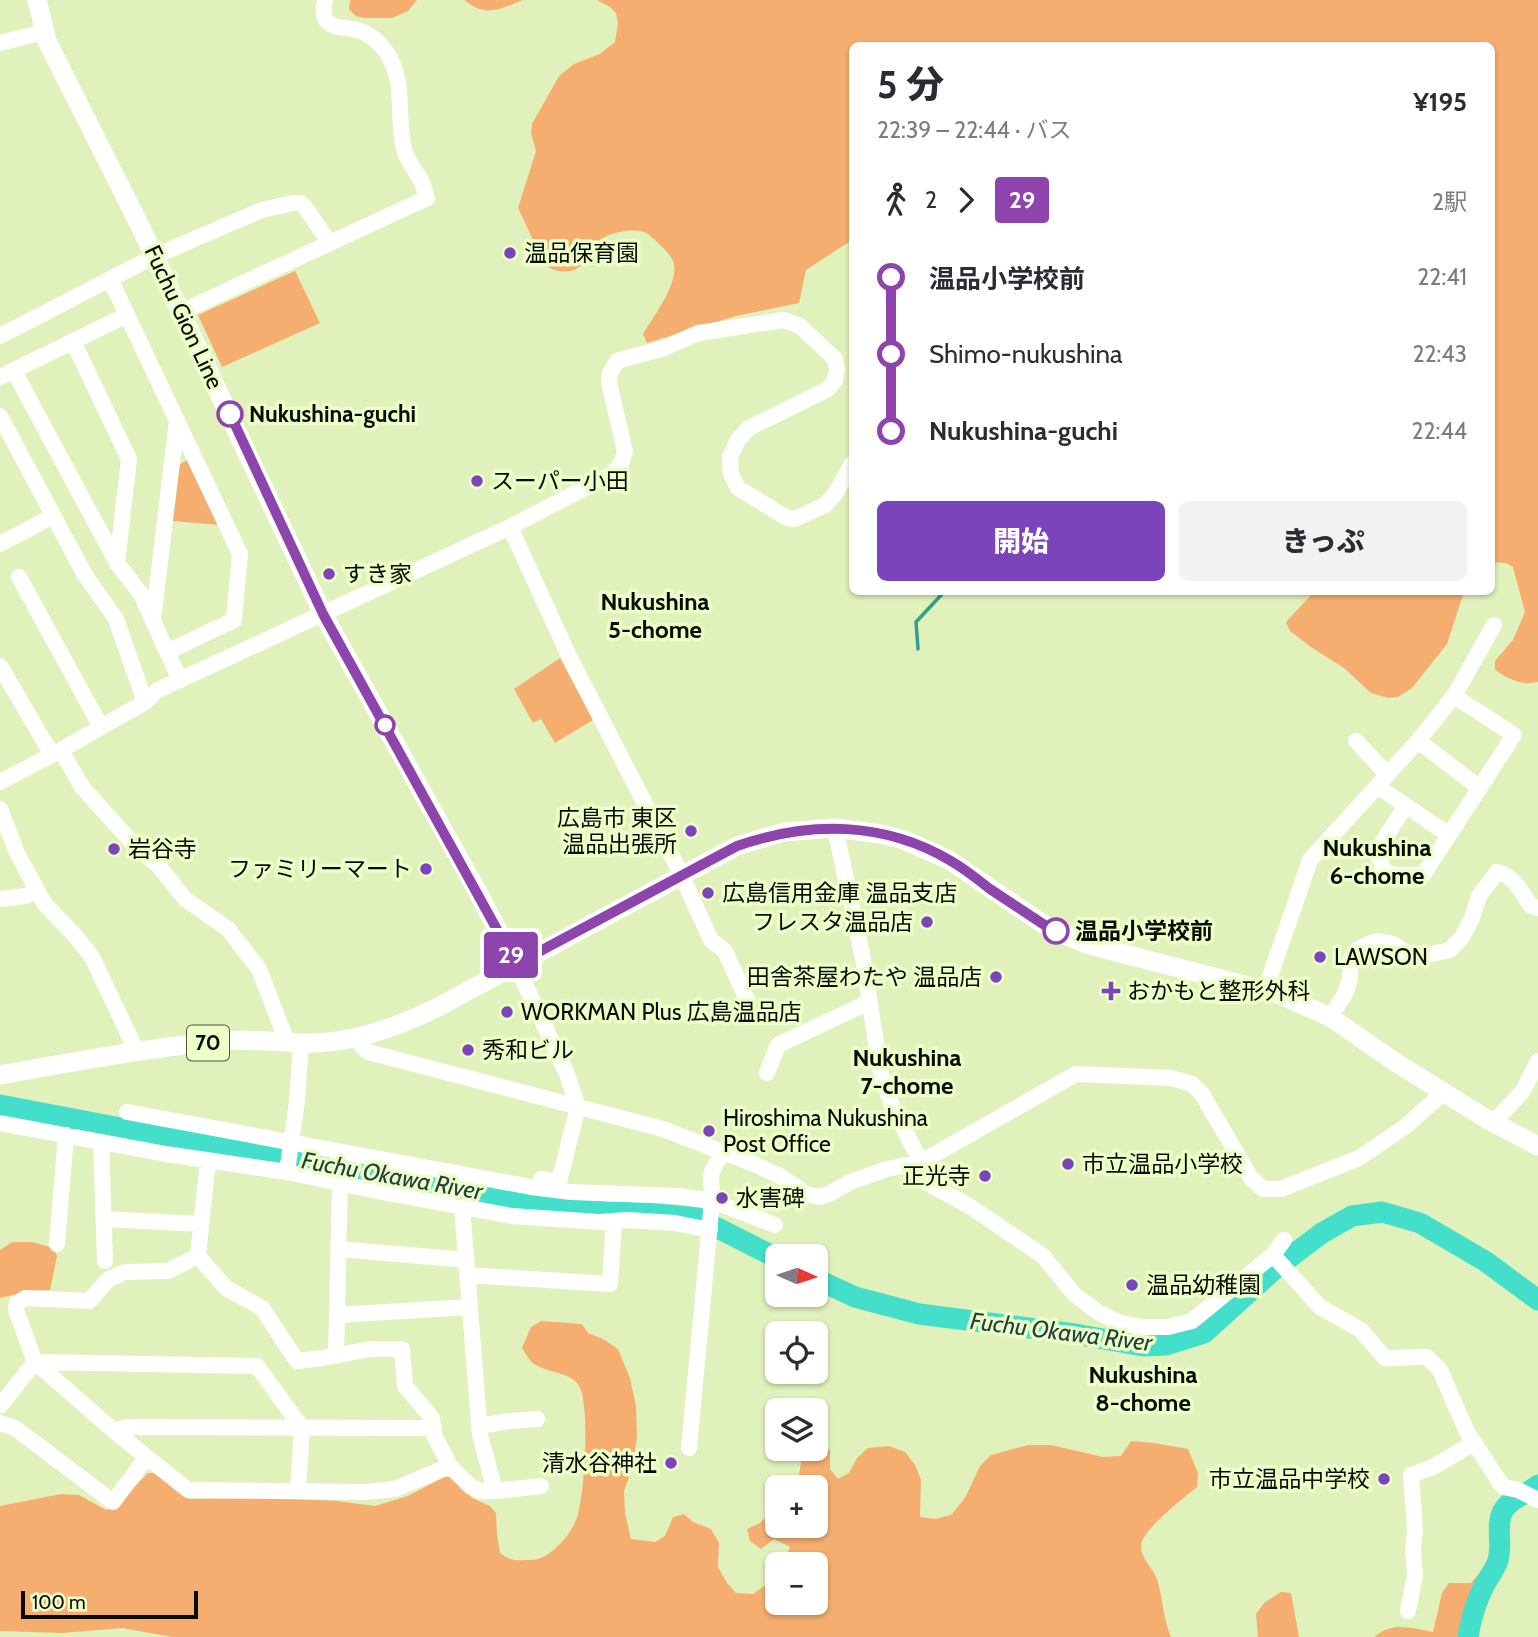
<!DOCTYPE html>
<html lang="ja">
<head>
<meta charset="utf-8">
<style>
	body { margin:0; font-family:Cabin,"Noto Sans JP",sans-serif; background:#f2f2f3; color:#2b2b33; height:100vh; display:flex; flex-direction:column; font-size:26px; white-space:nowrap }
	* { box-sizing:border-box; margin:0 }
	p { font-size:23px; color:#7c7c81 }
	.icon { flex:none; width:38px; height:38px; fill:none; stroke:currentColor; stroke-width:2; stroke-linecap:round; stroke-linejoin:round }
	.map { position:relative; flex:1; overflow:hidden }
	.drawer { position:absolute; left:849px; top:42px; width:646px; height:553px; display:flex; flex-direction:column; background:#fff; border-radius:10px; box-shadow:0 2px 5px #0004 }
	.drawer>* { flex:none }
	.badge { padding:0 14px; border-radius:5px; font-size:24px; line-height:46px }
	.needle { width:46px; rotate:93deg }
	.tools { position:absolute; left:765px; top:1244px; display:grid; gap:14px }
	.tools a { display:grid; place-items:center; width:63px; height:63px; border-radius:10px; background:#fff; box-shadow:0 2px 5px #0004; font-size:35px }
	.scale { position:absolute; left:21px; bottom:18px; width:177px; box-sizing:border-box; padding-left:7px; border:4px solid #090d00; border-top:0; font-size:19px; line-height:24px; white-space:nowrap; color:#090d00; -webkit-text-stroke:5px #edfec8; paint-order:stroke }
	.map>.badge { position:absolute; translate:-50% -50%; box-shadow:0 0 0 4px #fff }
	.legs { display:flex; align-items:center; gap:10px; height:77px; padding:0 28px; font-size:23px }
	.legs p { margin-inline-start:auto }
	.headline { display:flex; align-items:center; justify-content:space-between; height:119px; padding:0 28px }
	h1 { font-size:38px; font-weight:800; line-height:52px }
	.action { display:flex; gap:14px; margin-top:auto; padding:14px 28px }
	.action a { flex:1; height:80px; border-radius:10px; background:#7c44ba; color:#fff; font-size:28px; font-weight:800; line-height:80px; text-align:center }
	.action a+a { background:#f2f2f3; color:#2b2b33 }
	ul { padding:0 28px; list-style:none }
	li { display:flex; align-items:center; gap:24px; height:77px; font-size:26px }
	li i { display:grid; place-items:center; width:10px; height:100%; margin:0 9px; background:currentColor }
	li i::after { content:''; width:18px; height:18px; margin:-9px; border:5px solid; border-radius:50%; background:#fff }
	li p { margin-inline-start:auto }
	li:first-child i { background:linear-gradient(#0000 50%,currentColor 0) }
	li:last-child i { background:linear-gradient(currentColor 50%,#0000 0) }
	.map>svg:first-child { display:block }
	.green { fill:#f5ae6f }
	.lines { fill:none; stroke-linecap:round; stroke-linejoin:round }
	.stream { stroke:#32a08d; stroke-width:3.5 }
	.river { stroke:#43dfca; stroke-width:21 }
	.minor { stroke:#fff; stroke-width:16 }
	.major { stroke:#fff; stroke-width:19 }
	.line-1-casing { stroke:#fff; stroke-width:16 }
	.line-1 { stroke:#8e44ad; stroke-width:10 }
	.poi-dot { fill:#7c44ba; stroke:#edfec8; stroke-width:2.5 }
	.stop-1-dot { fill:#fff; stroke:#8e44ad; stroke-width:3.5 }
	.labels { text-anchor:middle; stroke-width:7; stroke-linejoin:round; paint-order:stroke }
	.shield { fill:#edfec8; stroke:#4d553c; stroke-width:2 }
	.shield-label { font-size:21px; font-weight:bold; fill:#090d00 }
	.poi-label { font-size:23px; fill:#090d00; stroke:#edfec8; text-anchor:start }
	.street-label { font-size:23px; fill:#090d00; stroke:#edfec8 }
	.stop-label { font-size:23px; font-weight:bold; fill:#090d00; stroke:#edfec8; text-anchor:start }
	.neighbourhood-label { font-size:24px; font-weight:bold; fill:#090d00; stroke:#edfec8 }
	.water-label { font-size:24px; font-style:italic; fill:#22413c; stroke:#edfec8 }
</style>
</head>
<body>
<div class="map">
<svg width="1538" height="1637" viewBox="0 0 1538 1637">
	<rect width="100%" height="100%" fill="#e0f1bb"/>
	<!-- green -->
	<path class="green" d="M350 0H417L408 11 392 18H364L356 16 349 9Z
		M464 0H523C500 9 486 18 464 0Z
		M597 0H1538V682C1521 686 1509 679 1495 670V661L1513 640 1525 612 1513 567 1506 563 1491 562V46H852V240L806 270 799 303 736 316 647 343 643 334C653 317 681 281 673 261 669 252 661 246 655 240 652 238 650 235 647 233 637 228 619 231 609 235 593 241 589 263 576 269 566 274 553 271 545 265L518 208 536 151 531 133 532 124 559 76 574 64 600 54 615 42 618 23 616 13 610 7Z
		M295 271 320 323 222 367 198 315Z
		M189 459 220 525 172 521 177 466Z
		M1314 592H1464L1447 644 1412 688 1398 697 1388 698 1371 693 1344 668 1311 647 1290 631 1286 622Z
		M560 658 593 720 555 743 541 719 533 723 514 689Z
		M12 1242H32L53 1248 57 1256 50 1290 31 1291 0 1298V1250Z
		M541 1321 582 1324 588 1333 603 1339 618 1349 630 1378 636 1406 637 1437 633 1466 624 1491 625 1513 631 1539 655 1542 665 1536 673 1517 684 1514 693 1522 711 1529 719 1543 718 1567 727 1583 736 1593 753 1594 770 1582 777 1574V1603H816V1564H784L790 1547 774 1539 761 1549 750 1541 747 1529 760 1523 777 1507V1526H816V1488L795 1487C800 1479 800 1461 804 1449H816V1444H820L830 1450V1469L838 1479 849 1473 857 1458 868 1448 889 1446 905 1452 915 1465 921 1480 920 1517 935 1519 951 1515 965 1498 980 1466 991 1455 1028 1445H1051L1103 1457 1121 1456 1131 1441 1154 1443 1188 1449 1198 1473 1197 1487C1185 1497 1142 1530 1141 1545 1140 1558 1153 1568 1157 1579 1163 1598 1163 1619 1171 1637H172L122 1628 62 1633 0 1631V1506L61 1494 79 1495 106 1510 116 1506 148 1473H155L188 1499 271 1498 337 1501 375 1506 408 1496 444 1477H452L472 1498 490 1506 496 1513 497 1534 500 1553C512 1562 516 1560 530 1560 550 1561 574 1532 578 1514 585 1487 589 1416 581 1390 575 1372 551 1374 536 1365 530 1362 526 1354 522 1348L531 1327Z
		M1481 1571 1489 1575 1486 1596 1475 1619 1474 1637H1374C1393 1621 1410 1628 1433 1632L1442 1593 1449 1583H1471Z
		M1281 1592 1291 1593 1299 1637H1258L1256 1614 1264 1603Z"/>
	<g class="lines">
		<!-- stream -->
		<path class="stream" d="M918 649 916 622 944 592"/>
		<!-- river -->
		<path class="river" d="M0 1105 226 1148 440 1184 557 1207 609 1212 648 1213 698 1218 777 1258
			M816 1279 855 1297 919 1314 1075 1334 1143 1346 1166 1345 1204 1333 1277 1267 1322 1233 1352 1216 1382 1212 1420 1223 1485 1261 1538 1300
			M1468 1637C1471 1618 1476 1601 1485 1584 1489 1577 1496 1568 1498 1560 1503 1544 1495 1526 1503 1511 1511 1497 1527 1495 1538 1485"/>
		<!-- minor -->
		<path class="minor" d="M0 43 44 32
			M110 279 240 554 234 620 167 652 180 680
			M181 312 427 198C425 193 424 187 422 182 416 171 407 161 404 149 396 116 406 82 387 53 380 43 369 33 357 30 336 25 319 30 325 0
			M0 336 155 256 213 231 262 210 293 203H300L305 207 329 242
			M73 341 129 459 117 563
			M14 371 117 563 141 594 167 652
			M0 377 127 315
			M0 416 85 575 116 619 145 702
			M510 527 569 656 678 868 711 940 725 951 748 1002
			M0 544 53 516
			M19 577 101 727
			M153 620 177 421
			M0 666 52 755
			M1356 741 1387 774
			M1418 741 1480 788
			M61 750 82 787 137 848 158 865 185 899 228 929 259 969 284 1034 283 1041
			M0 782 61 750 145 702 156 691 510 527 612 474 621 464 625 451 609 383 610 373 617 361 627 358 662 349 698 333 784 320 800 326 835 359 837 369 835 380 828 389 749 428 738 440 730 457 731 474 738 488 787 518 795 519 825 505 835 494 852 464
			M1377 786 1449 835
			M1405 807 1380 846 1379 858 1384 871 1394 875H1423L1514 735 1454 696
			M0 809 17 853 44 903 77 938 92 957 137 1052
			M835 828 863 959 881 1074 893 1108 921 1162V1174L927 1183 971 1207 1043 1256 1074 1294 1099 1313 1123 1324 1144 1327H1168L1192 1321 1273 1255 1284 1240
			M0 899 25 896 38 891
			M516 965 567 1074 578 1107 559 1182 541 1179
			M1265 991 1310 860 1418 741 1454 696 1494 625
			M1330 1017 1345 994 1350 979V960L1358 949 1376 941 1393 944 1405 952 1427 955 1450 950 1462 937 1472 918 1479 896 1497 872C1513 875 1522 892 1530 905L1538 908
			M357 1037 361 1046 368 1052 663 1129 754 1164 782 1177 806 1194 819 1197 829 1194 850 1182 887 1169 921 1162 1076 1074 1171 1078 1192 1084 1202 1094 1251 1178 1263 1189H1281L1359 1158 1406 1126 1444 1092
			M767 1073 778 1045 869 1002
			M127 1112 531 1187 571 1192 677 1196 712 1201 775 1225
			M1494 1122 1523 1091 1538 1061
			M0 1123 166 1154 287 1172 382 1192 512 1216 599 1222 628 1220 675 1223 710 1230
			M101 1142 105 1261
			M208 1160 198 1256 168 1271 125 1272 109 1279 89 1301 25 1298 17 1303 16 1310 35 1362 114 1431 188 1490 365 1492 395 1489 450 1466
			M287 1172 297 1101 301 1043
			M462 1207 480 1435 495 1491
			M104 1219 201 1224
			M57 1244 66 1135
			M339 1249 467 1260
			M1273 1255 1320 1307 1361 1330 1385 1358C1400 1359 1413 1356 1427 1357L1440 1370 1467 1432 1503 1487 1518 1490 1538 1500
			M198 1256 226 1288 262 1308 297 1361 322 1358 370 1349H402L405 1386 432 1418 434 1435 450 1466 471 1487 481 1491H495L541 1486
			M468 1275 610 1284 614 1221
			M337 1315 470 1307
			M336 1356 340 1183
			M0 1406 35 1362 257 1366 302 1428 298 1491
			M0 1423 15 1428 113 1502 147 1457
			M479 1426 510 1421 537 1419
			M114 1431 126 1427 434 1428
			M689 1448 712 1201 711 1174 722 1152
			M1408 1611 1415 1575 1413 1550 1415 1529 1411 1475 1433 1467 1474 1443"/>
		<!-- major -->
		<path class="major" d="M37 0 47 41 141 228 323 614 475 887 516 965
			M0 1075C73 1062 147 1048 221 1041 247 1039 273 1041 300 1043 348 1045 396 1028 438 1007L737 846 784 832 835 828 881 834 904 840 949 860 1049 928 1089 945 1276 993 1330 1017 1395 1062 1485 1118 1538 1146"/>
	</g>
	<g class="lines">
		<!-- line-1 casing -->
		<g class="line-1-casing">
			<path id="line-1" d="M230 414 323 614 516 964 737 846C809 821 884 821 951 861 965 869 977 879 990 889 1010 902 1029 915 1049 928L1056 931"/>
		</g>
		<!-- line-1 -->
		<use href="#line-1" class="line-1"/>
	</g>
	<!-- markers -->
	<g class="poi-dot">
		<circle cx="510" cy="253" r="7"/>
		<circle cx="477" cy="481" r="7"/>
		<circle cx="329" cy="574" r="7"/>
		<circle cx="691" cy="831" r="7"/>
		<circle cx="114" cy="849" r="7"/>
		<circle cx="426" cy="869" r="7"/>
		<circle cx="708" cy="893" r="7"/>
		<circle cx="927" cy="922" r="7"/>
		<circle cx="1320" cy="957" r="7"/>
		<circle cx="996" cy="977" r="7"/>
		<path d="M1107.5 980.5h7v7h7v7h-7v7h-7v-7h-7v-7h7z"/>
		<circle cx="507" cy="1012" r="7"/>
		<circle cx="468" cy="1050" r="7"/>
		<circle cx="709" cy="1131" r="7"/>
		<circle cx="1068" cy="1164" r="7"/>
		<circle cx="985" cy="1176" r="7"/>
		<circle cx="722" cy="1198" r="7"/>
		<circle cx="1132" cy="1285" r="7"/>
		<circle cx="671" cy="1463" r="7"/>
		<circle cx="1384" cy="1479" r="7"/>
	</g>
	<g class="stop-1-dot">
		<circle cx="230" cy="414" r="12"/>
		<circle cx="385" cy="725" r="9"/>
		<circle cx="1056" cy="931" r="12"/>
	</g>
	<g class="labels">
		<!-- shield labels -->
		<rect class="shield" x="187" y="1025.5" width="42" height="35" rx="5"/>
		<g class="shield-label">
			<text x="208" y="1050">70</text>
		</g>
		<!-- poi labels -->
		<g class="poi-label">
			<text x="524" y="261">温品保育園</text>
			<text x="491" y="489">スーパー小田</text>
			<text x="343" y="582">すき家</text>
			<text x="677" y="826" text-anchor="end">広島市 東区<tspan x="677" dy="26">温品出張所</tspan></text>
			<text x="128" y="857">岩谷寺</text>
			<text x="412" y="877" text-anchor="end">ファミリーマート</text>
			<text x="722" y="901">広島信用金庫 温品支店</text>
			<text x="913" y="930" text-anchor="end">フレスタ温品店</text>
			<text x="1334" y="965">LAWSON</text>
			<text x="982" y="985" text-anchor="end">田舎茶屋わたや 温品店</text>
			<text x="1127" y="999">おかもと整形外科</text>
			<text x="521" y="1020">WORKMAN Plus 広島温品店</text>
			<text x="482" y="1058">秀和ビル</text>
			<text x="723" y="1126">Hiroshima Nukushina<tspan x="723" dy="26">Post Office</tspan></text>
			<text x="1082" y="1172">市立温品小学校</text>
			<text x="971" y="1184" text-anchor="end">正光寺</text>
			<text x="736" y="1206">水害碑</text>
			<text x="1146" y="1293">温品幼稚園</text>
			<text x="657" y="1471" text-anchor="end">清水谷神社</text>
			<text x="1370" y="1487" text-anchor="end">市立温品中学校</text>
		</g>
		<!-- street labels -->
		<g class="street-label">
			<text transform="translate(184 317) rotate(65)" y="8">Fuchu Gion Line</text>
		</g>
		<!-- stop labels -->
		<g class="stop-label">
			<text x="249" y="422">Nukushina-guchi</text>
			<text x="1075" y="939">温品小学校前</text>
		</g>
		<!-- neighbourhood labels -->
		<g class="neighbourhood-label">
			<text x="655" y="610">Nukushina<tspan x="655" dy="28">5-chome</tspan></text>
			<text x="1377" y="856">Nukushina<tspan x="1377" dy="28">6-chome</tspan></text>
			<text x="907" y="1066">Nukushina<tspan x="907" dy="28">7-chome</tspan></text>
			<text x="1143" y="1383">Nukushina<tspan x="1143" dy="28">8-chome</tspan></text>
		</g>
		<!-- water labels -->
		<g class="water-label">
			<text transform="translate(392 1176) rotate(10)" y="8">Fuchu Okawa River</text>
			<text transform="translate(1061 1332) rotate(7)" y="8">Fuchu Okawa River</text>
		</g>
	</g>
</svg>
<div class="tools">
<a><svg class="needle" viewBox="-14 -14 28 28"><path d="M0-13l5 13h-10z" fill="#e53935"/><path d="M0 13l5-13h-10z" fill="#7c7c81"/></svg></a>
<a><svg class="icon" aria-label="locate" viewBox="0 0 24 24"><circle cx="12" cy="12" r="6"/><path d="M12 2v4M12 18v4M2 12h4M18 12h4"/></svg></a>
<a><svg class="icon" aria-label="layers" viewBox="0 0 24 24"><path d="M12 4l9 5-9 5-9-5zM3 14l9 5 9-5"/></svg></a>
<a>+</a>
<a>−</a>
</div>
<div class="scale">100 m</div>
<b class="badge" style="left:511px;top:955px;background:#8e44ad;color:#fff">29</b>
<section class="drawer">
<div class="headline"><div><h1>5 分</h1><p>22:39 – 22:44 · バス</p></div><b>¥195</b></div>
<div class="legs"><svg class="icon" aria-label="walk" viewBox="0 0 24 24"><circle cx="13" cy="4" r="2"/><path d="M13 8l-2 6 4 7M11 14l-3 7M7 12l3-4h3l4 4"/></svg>2<svg class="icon" aria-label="forward" viewBox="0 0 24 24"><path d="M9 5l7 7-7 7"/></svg><b class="badge" style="background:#8e44ad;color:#fff">29</b><p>2駅</p></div>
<ul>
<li><i style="color:#8e44ad"></i><b>温品小学校前</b><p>22:41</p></li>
<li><i style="color:#8e44ad"></i><span>Shimo-nukushina</span><p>22:43</p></li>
<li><i style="color:#8e44ad"></i><b>Nukushina-guchi</b><p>22:44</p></li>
</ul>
<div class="action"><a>開始</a><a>きっぷ</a></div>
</section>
</div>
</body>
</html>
